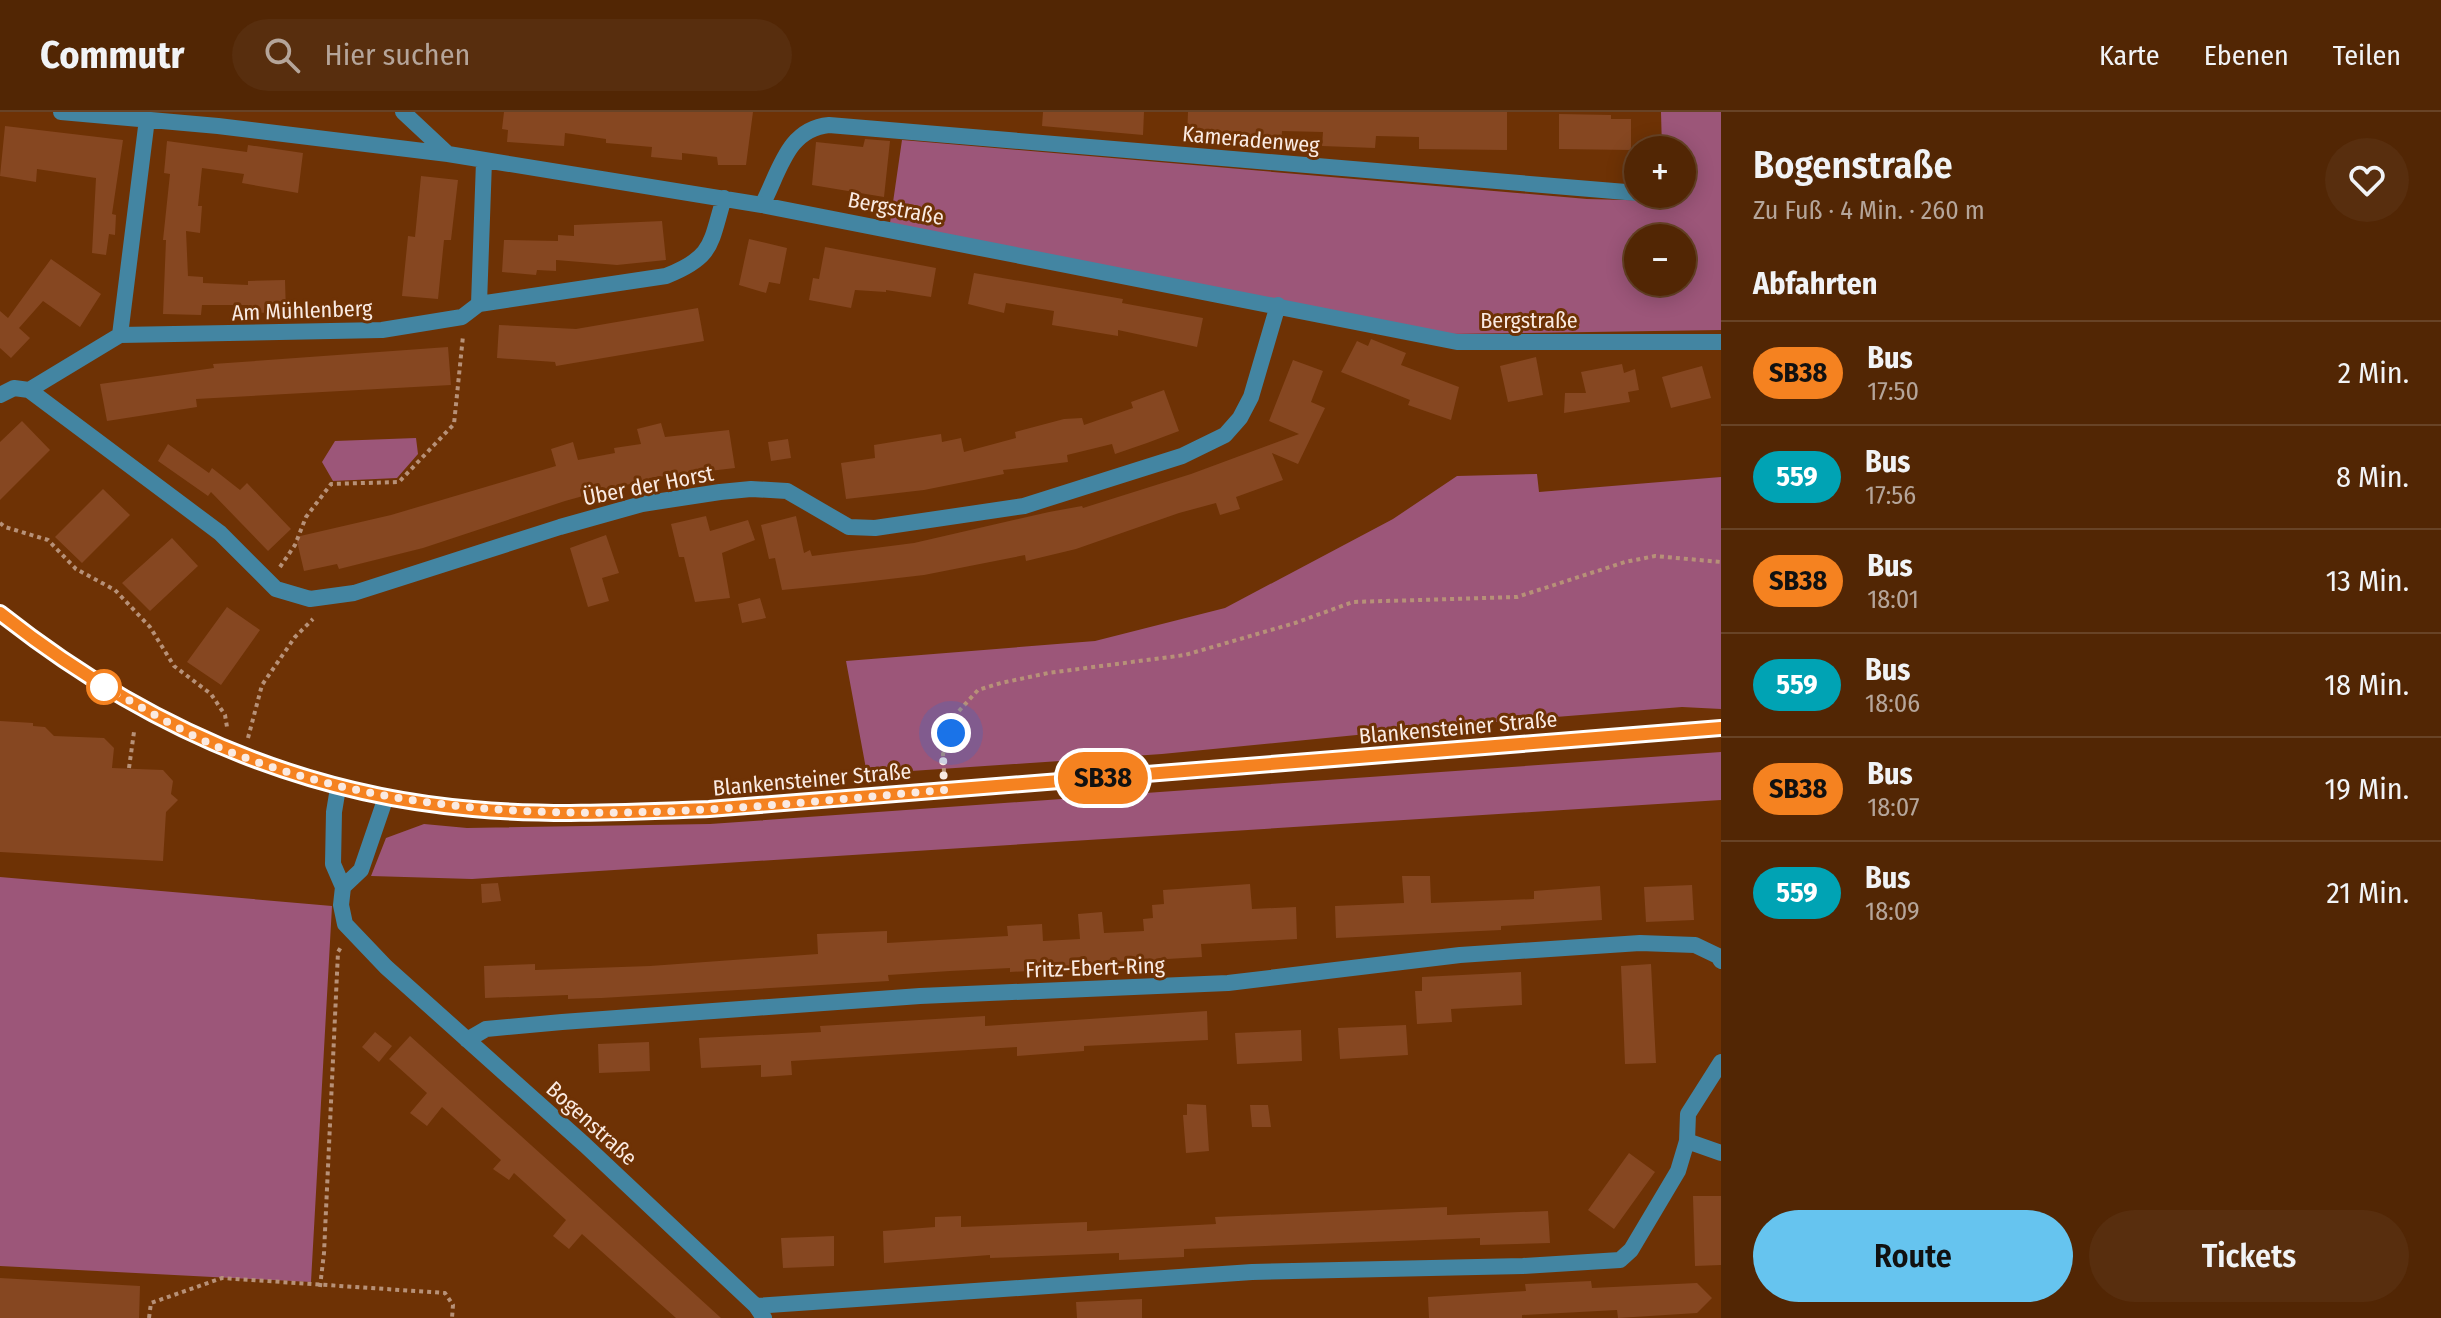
<!DOCTYPE html>
<html lang="de">
<head>
<meta charset="utf-8">
<style>
	body { margin:0; font-family:"Fira Sans Condensed",sans-serif; background:#582e0e; color:#f1f3f6; height:100vh; display:flex; flex-direction:column; font-size:30px; white-space:nowrap }
	* { box-sizing:border-box; margin:0 }
	p { font-size:26px; color:#b5a59a }
	.icon { flex:none; width:44px; height:44px; fill:none; stroke:currentColor; stroke-width:2; stroke-linecap:round; stroke-linejoin:round }
	.map { position:relative; flex:1; overflow:hidden }
	.sheet { display:flex; flex-direction:column; background:#522604; width:720px }
	.sheet>* { flex:none }
	.badge { padding:0 16px; border-radius:26px; font-size:28px; line-height:52px }
	.tools { position:absolute; left:1624px; top:24px; display:grid; gap:16px }
	.tools a { display:grid; place-items:center; width:72px; height:72px; border-radius:50%; background:#522604; box-shadow:0 4px 20px #0003,0 0 0 2px #684326; font-size:40px }
	.you { position:absolute; width:40px; height:40px; margin:-20px; border:6px solid #fff; border-radius:50%; background:#1a73e8; box-shadow:0 0 0 12px #1a73e833 }
	.map>.badge { position:absolute; translate:-50% -50%; box-shadow:0 0 0 4px #fff }
	h2 { padding:0 32px; font-size:30px; line-height:72px }
	.round { display:grid; place-items:center; flex:none; width:84px; height:84px; border-radius:42px; background:#582e0e }
	.summary { display:flex; align-items:center; justify-content:space-between; height:136px; padding:0 32px }
	h1 { font-size:38px; font-weight:600; line-height:60px }
	.cta { display:flex; gap:16px; margin-top:auto; padding:16px 32px }
	.cta a { flex:1; height:92px; border-radius:48px; background:#66c4ef; color:#111; font-size:32px; font-weight:600; line-height:92px; text-align:center }
	.cta a+a { background:#582e0e; color:#f1f3f6 }
	ul { padding:0; list-style:none }
	li { display:flex; align-items:center; gap:24px; height:104px; padding:0 32px; border-top:2px solid #684326 }
	li div { flex:1 }
	li b { display:block; font-size:30px }
	li em { font-style:normal }
	li .badge { min-width:88px; font-weight:700; text-align:center }
	header { display:flex; align-items:center; gap:48px; box-sizing:border-box; height:112px; padding:0 40px; background:#522604; border-bottom:2px solid #684326 }
	header strong { font-size:38px }
	nav { display:flex; gap:44px; margin-inline-start:auto; font-size:28px }
	.search { width:560px; height:72px; background:#582e0e; display:flex; align-items:center; gap:20px; box-sizing:border-box; padding:0 28px; border-radius:44px; color:#b5a59a; font-size:30px }
	main { display:flex; flex:1; min-height:0 }
	.map>svg:first-child { display:block }
	.green { fill:#9c5679; fill-rule:evenodd }
	.building { fill:#864721 }
	.lines { fill:none; stroke-linecap:round; stroke-linejoin:round }
	.path { stroke:#b79178; stroke-width:4; stroke-dasharray:4 4; stroke-linecap:butt }
	.minor { stroke:#4385a2; stroke-width:16 }
	.secondary { stroke:#31a7d6; stroke-width:16 }
	.line-casing { stroke:#fff; stroke-width:18 }
	.line { stroke:#f58220; stroke-width:12 }
	.walk { stroke:#faeae2; stroke-width:8; stroke-dasharray:0 14.4 }
	.stop-dot { fill:#fff; stroke:#f58220; stroke-width:4 }
	.labels { text-anchor:middle; stroke-width:6; stroke-linejoin:round; paint-order:stroke }
	.street-label { font-size:22px; fill:#faeae2; stroke:#6e3205 }
</style>
</head>
<body>
<header>
<strong>Commutr</strong>
<div class="search"><svg class="icon" aria-label="search" viewBox="0 0 24 24"><circle cx="10" cy="10" r="6"/><path d="M15 15l6 6"/></svg>Hier suchen</div>
<nav><a>Karte</a><a>Ebenen</a><a>Teilen</a></nav>
</header>
<main>
<div class="map">
<svg width="1721" height="1206" viewBox="0 0 1721 1206">
	<rect width="100%" height="100%" fill="#6e3205"/>
	<!-- green -->
	<path class="green" d="M1661 0H1721V218L1451 222 890 111 902 28 1587 87 1662 89V82H1682V38H1662ZM1638 126H1682V170H1638Z
		M416 326 418 342 397 366 333 369 322 350 335 329Z
		M1537 362 1539 380 1721 365V597L1682 595 1469 612 1162 642 867 662 846 549 1095 529 1225 496 1393 407 1457 364Z
		M1721 640V688L472 767 371 764 386 726 424 712 467 716 710 712Z
		M0 765 332 794 311 1170 0 1154Z"/>
	<!-- building -->
	<path class="building" d="M504 0H753L746 53H718L717 45 682 41V48L651 45 652 35 606 31V27L565 21 564 34 507 30 508 18 502 17Z
		M1043 0H1144L1143 23 1042 14Z
		M1188 0H1507V38L1419 37V25L1376 24 1375 36 1322 34 1323 20 1282 19 1281 32 1187 25Z
		M1559 2 1611 3V7H1631V38L1559 37Z
		M5 14 123 28 112 102 116 103 115 123 109 122 106 143 92 141 96 66 37 57 36 70 0 64Z
		M865 27 890 29 884 85 812 73 816 30 863 35Z
		M167 29 247 40 248 33 303 41 298 81 242 71 244 62 202 56 198 94H202L200 121 186 119 188 164 203 165V171L248 173V169L285 168 286 202 248 200V193H202L201 203 163 202 166 128H163L170 62 164 61Z
		M421 64 458 68 451 128H444L438 187 402 184 408 124 415 125Z
		M662 109 666 148 617 153 556 148V159L537 158 536 163 502 160 504 128 558 129V123L574 124V113Z
		M749 127 787 136 780 172 769 170 766 181 739 173Z
		M825 135 936 156 931 185 886 178V180L855 178 851 196 809 188 813 166 819 167Z
		M51 147 101 182 80 215 43 189 19 216 30 226 11 246 0 236V199L8 206Z
		M974 161 1123 187 1122 191 1203 206 1197 235 1118 218V224L1052 213 1054 199 1006 191 1004 201 968 192Z
		M698 196 704 229 556 254 555 250 497 246 499 213 576 217Z
		M1371 227 1406 241 1401 253 1459 275 1451 308 1408 293 1410 288 1341 260 1357 229 1368 234Z
		M448 235 451 273 196 287 197 295 107 309 100 272 214 256 213 252Z
		M1536 245 1543 283 1508 290 1500 254Z
		M1293 248 1323 259 1311 290 1325 296 1298 352 1272 341 1283 368 1236 385 1240 397 1220 403 1216 391 1179 401 1076 437 1026 449 1025 443 924 463 855 471 782 478 775 446 769 447 761 413 796 404 804 441 810 438 812 444 914 431 1049 400 1082 394 1083 396 1191 362 1299 322 1269 309Z
		M1622 252 1624 261 1635 257 1639 278 1628 280 1630 290 1564 301 1565 281H1586L1581 260Z
		M1702 254 1711 286 1671 296 1662 265Z
		M1164 278 1179 319 1147 331 1115 342 1112 332 1067 343 1068 350 1003 358 1004 362 924 378 846 387 841 351 875 346 874 333 941 322 942 330 961 326 964 340 1016 326 1015 320 1064 307 1082 306 1084 313 1133 296 1131 290Z
		M22 309 50 338 0 388V330Z
		M661 311 665 325 729 318 735 356 649 366 650 370 623 373 565 389 423 436 339 457 337 452 304 459 296 425 391 403 556 354 551 337 573 330 578 348 615 341 614 336 641 332 637 317Z
		M788 327 791 346 771 349 768 330Z
		M168 332 209 361 212 356 240 378 247 371 291 417 268 439 211 380 208 384 158 349Z
		M103 377 130 403 82 451 55 425Z
		M706 404 710 419 748 408 755 428 722 441 730 486 695 490 684 445H679L671 412Z
		M606 423 619 461 602 466 609 489 588 495 570 436Z
		M172 426 198 454 150 499 122 471Z
		M760 486 766 506 742 511 738 492Z
		M227 495 260 518 221 573 187 550Z
		M0 609 33 611V614L45 615 54 624 104 626 114 636 112 656 163 658 173 669 171 682 178 688 166 700 163 749 0 740Z
		M1402 764H1430L1431 791 1534 787V779L1600 774 1602 808 1501 814V818L1336 826 1335 794 1404 791Z
		M498 771 501 789 482 791 481 772Z
		M1250 772 1252 797 1296 795 1297 827 1201 832 1202 845 1079 852V856L1010 860V856L950 859 888 863 889 869 601 886 568 887V883L485 886 484 854 535 852V858L650 854 818 842 817 822 887 819V831L1008 824 1007 814 1042 812 1043 829 1080 827 1078 802 1102 800 1104 821 1144 819 1143 807 1153 806 1152 793 1164 792 1163 778Z
		M1692 773 1694 808 1646 810 1644 775Z
		M1651 852 1656 951 1625 952 1621 854Z
		M1521 860 1522 893 1451 897 1452 910 1417 912 1415 879H1422V865Z
		M1207 899 1208 928 1084 934V939L1017 944V935L791 949 792 963 761 965V953L701 956 699 926 821 920 820 914 985 904V914Z
		M1406 913 1408 943 1340 947 1338 916Z
		M1301 918 1302 949 1237 952 1235 921Z
		M375 920 392 934 379 950 362 935Z
		M410 924 583 1080 721 1206H676L582 1122 569 1137 553 1124 566 1108 514 1061 509 1068 493 1057 501 1048 442 995 427 1014 410 1001 427 981 389 947Z
		M649 930 650 959 599 961 598 932Z
		M1187 992 1206 993 1209 1039 1186 1041 1183 1003H1187Z
		M1250 993H1268L1271 1015H1252Z
		M1629 1041 1655 1060 1614 1117 1588 1098Z
		M1693 1084H1721V1153L1695 1154Z
		M1447 1095V1103L1548 1099 1550 1131 1480 1133V1126L1184 1137V1145L1119 1148V1141L990 1146V1143L884 1151 883 1119 935 1115V1105L961 1104V1115L1087 1110V1119L1216 1112 1215 1105Z
		M834 1124V1154L783 1156 781 1126Z
		M0 1166 140 1174 139 1206H0Z
		M1591 1169 1592 1176 1697 1171 1712 1186 1697 1201 1618 1206 1617 1198 1522 1203V1206H1429L1428 1185 1526 1179 1525 1172Z
		M1142 1187V1206H1077L1076 1190Z"/>
	<g class="lines">
		<!-- path -->
		<path class="path" d="M0 411 5 415 48 428 76 457 115 478 150 515 174 554 211 582 225 603 227 615
			M280 455 295 433 306 405 331 372 399 370 454 312 463 224
			M248 626 262 573 295 525 313 507
			M129 656 134 620
			M944 660 943 642 958 600 978 578 1001 571 1048 561 1185 543 1295 511 1353 490 1517 485 1625 450 1655 444 1721 450
			M320 1175 324 1141 338 840 341 835
			M149 1206 151 1191 222 1166 445 1181 453 1193 452 1206"/>
		<!-- minor -->
		<path class="minor" d="M61 0 218 14 448 42 762 93 1457 230H1721
			M403 0 448 42
			M762 93C780 59 787 17 829 13L1638 81
			M479 192 484 49
			M120 223 147 7
			M29 278 120 223 382 218 462 205 479 192 666 164C714 145 710 132 724 86
			M0 283 14 276 29 278 220 421 276 477 310 487 354 481 560 415 642 392 720 380 751 377 787 379 849 415 875 416 1024 394 1182 344 1225 323 1240 306 1251 285 1278 193
			M338 676 334 700 333 752 343 775 341 793 345 812 386 855 585 1033 756 1194 764 1206
			M343 775 361 758 386 685
			M467 928 486 917 562 910 920 884 1228 871 1460 843 1640 831 1695 833 1718 844 1721 849
			M1687 1029 1721 1041
			M756 1194 1252 1160 1523 1154 1620 1148 1631 1138 1678 1059 1687 1029 1688 1002 1721 950"/>
		<!-- secondary -->
		<path class="secondary" d="M0 501C140 611 294 682 473 697 552 704 630 700 709 697L1721 616"/>
	</g>
	<g class="lines">
		<!-- line casing -->
		<g class="line-casing">
			<path id="line" d="M0 501C139 611 294 682 473 697 552 704 630 700 709 697L1721 616"/>
		</g>
		<!-- line -->
		<use href="#line" class="line"/>
		<!-- walk -->
		<path class="walk" d="M104 575C147 597 187 624 233 641 461 730 707 699 944 678L943 642 951 621"/>
	</g>
	<!-- markers -->
	<circle class="stop-dot" cx="104" cy="575" r="16"/>
	<g class="labels">
		<!-- street labels -->
		<g class="street-label">
			<text transform="translate(1251 27) rotate(5)" y="8">Kameradenweg</text>
			<text transform="translate(896 96) rotate(11)" y="8">Bergstraße</text>
			<text transform="translate(302 198) rotate(-2)" y="8">Am Mühlenberg</text>
			<text x="1529" y="216">Bergstraße</text>
			<text transform="translate(648 373) rotate(-11)" y="8">Über der Horst</text>
			<text transform="translate(1458 615) rotate(-5)" y="8">Blankensteiner Straße</text>
			<text transform="translate(812 667) rotate(-5)" y="8">Blankensteiner Straße</text>
			<text transform="translate(1095 855) rotate(-2)" y="8">Fritz-Ebert-Ring</text>
			<text transform="translate(592 1011) rotate(42)" y="8">Bogenstraße</text>
		</g>
	</g>
</svg>
<div class="tools">
<a>+</a>
<a>−</a>
</div>
<div class="you" style="left:951px;top:621px"></div>
<b class="badge" style="left:1103px;top:666px;background:#f58220;color:#111">SB38</b>
</div>
<section class="sheet">
<div class="summary"><div><h1>Bogenstraße</h1><p>Zu Fuß · 4 Min. · 260 m</p></div><a class="round"><svg class="icon" aria-label="heart" viewBox="0 0 24 24"><path d="M12 20l-8-8c-3-5 5-10 8-4 3-6 11-1 8 4z"/></svg></a></div>
<h2>Abfahrten</h2>
<ul>
<li><span class="badge" style="background:#f58220;color:#111">SB38</span><div><b>Bus</b><p>17:50</p></div><em>2 Min.</em></li>
<li><span class="badge" style="background:#00a3b4;color:#fff">559</span><div><b>Bus</b><p>17:56</p></div><em>8 Min.</em></li>
<li><span class="badge" style="background:#f58220;color:#111">SB38</span><div><b>Bus</b><p>18:01</p></div><em>13 Min.</em></li>
<li><span class="badge" style="background:#00a3b4;color:#fff">559</span><div><b>Bus</b><p>18:06</p></div><em>18 Min.</em></li>
<li><span class="badge" style="background:#f58220;color:#111">SB38</span><div><b>Bus</b><p>18:07</p></div><em>19 Min.</em></li>
<li><span class="badge" style="background:#00a3b4;color:#fff">559</span><div><b>Bus</b><p>18:09</p></div><em>21 Min.</em></li>
</ul>
<div class="cta"><a>Route</a><a>Tickets</a></div>
</section>
</main>
</body>
</html>
